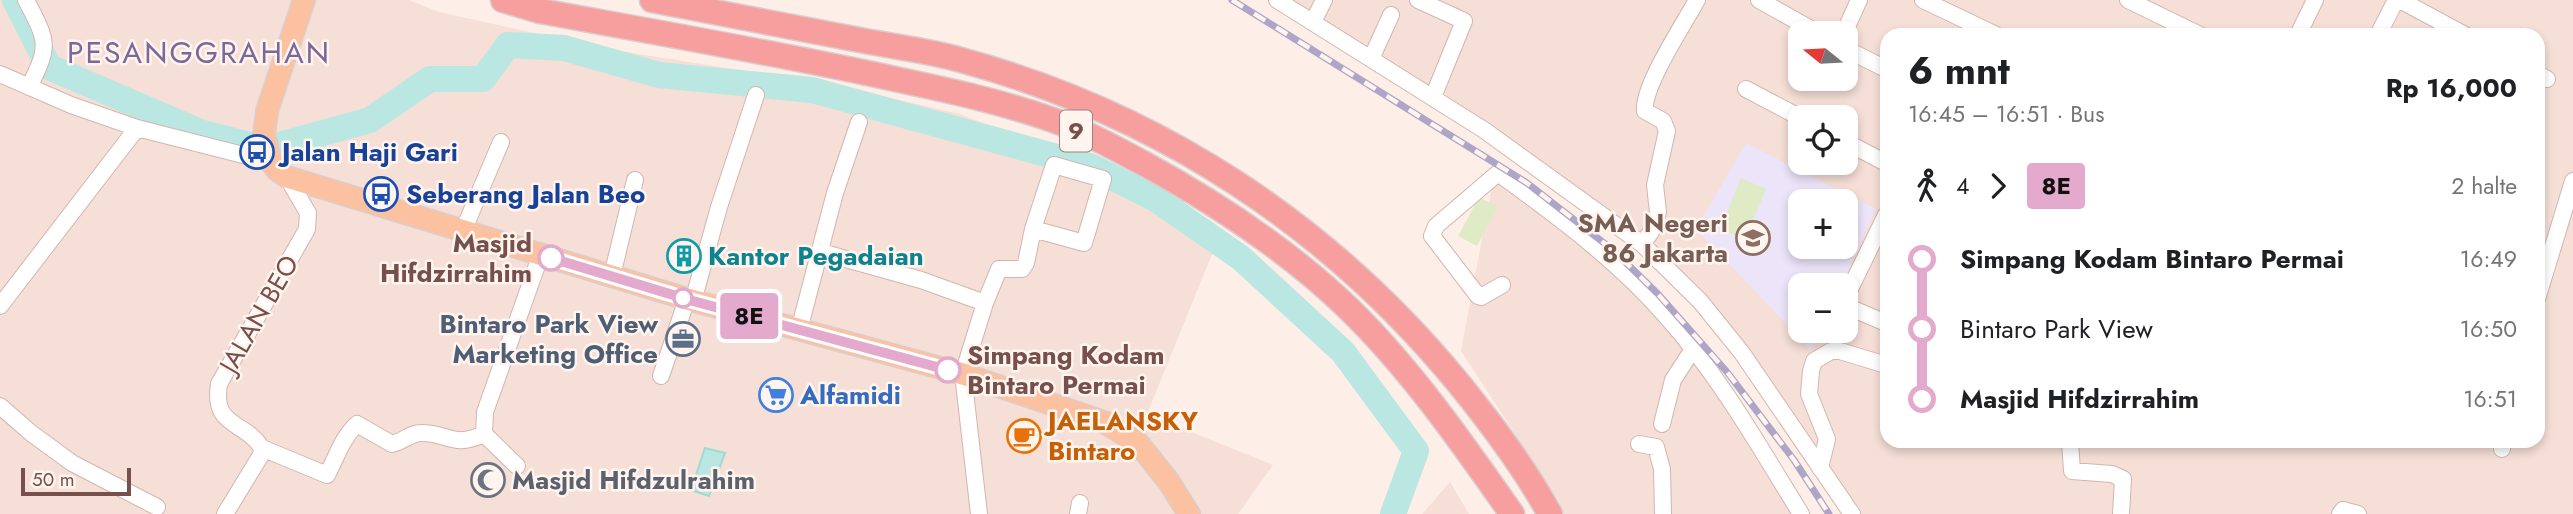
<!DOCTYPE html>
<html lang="id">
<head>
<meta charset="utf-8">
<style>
	body { margin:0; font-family:Jost,sans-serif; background:#f2f2f2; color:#202124; height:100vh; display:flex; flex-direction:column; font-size:26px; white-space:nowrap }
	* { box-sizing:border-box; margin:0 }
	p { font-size:23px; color:#757577 }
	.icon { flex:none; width:38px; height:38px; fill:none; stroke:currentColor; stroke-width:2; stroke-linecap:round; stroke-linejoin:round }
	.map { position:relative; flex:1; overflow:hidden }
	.details { position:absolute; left:1880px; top:28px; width:665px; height:420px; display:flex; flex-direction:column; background:#fff; border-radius:21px; box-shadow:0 4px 10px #0003 }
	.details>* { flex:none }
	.badge { padding:0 14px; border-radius:5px; font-size:24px; line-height:46px }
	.needle { width:46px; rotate:288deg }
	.buttons { position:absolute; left:1788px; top:21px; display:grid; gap:14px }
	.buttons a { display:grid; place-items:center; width:70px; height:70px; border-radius:14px; background:#fff; box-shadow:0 4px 10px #0003; font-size:35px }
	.scale { position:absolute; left:21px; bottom:18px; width:110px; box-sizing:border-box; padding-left:7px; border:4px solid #774f4b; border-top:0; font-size:19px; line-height:24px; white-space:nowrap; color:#774f4b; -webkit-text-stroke:5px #fff4ee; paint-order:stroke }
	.map>.badge { position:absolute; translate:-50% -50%; box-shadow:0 0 0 4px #fff }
	.legs { display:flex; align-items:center; gap:10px; height:77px; padding:0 28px; font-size:23px }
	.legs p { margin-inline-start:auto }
	.head { display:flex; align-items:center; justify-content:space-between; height:119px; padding:0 28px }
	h1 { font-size:38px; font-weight:700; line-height:52px }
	ul { padding:0 28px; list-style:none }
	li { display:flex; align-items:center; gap:24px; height:70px; font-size:26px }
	li i { display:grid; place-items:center; width:10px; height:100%; margin:0 9px; background:currentColor }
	li i::after { content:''; width:18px; height:18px; margin:-9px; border:5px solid; border-radius:50%; background:#fff }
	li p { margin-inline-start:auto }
	li:first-child i { background:linear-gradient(#0000 50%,currentColor 0) }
	li:last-child i { background:linear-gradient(currentColor 50%,#0000 0) }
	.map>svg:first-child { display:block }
	.residential { fill:#f5dfd6; fill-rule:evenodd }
	.education { fill:#ece4f9; fill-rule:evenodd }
	.green { fill:#deebc5 }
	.water { fill:#bbe7e2; stroke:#a1d9d3; stroke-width:2 }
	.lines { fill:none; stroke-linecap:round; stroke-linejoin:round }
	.river { stroke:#bbe7e2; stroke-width:26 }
	.minor-casing { stroke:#d1b6af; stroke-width:18 }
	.major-casing { stroke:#d9cecd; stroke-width:24 }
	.highway-casing { stroke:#d9cecd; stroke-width:27 }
	.minor { stroke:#fff; stroke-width:16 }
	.major { stroke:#fbc1a0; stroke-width:21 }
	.highway { stroke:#f79e9e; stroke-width:24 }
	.rail-casing { stroke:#aea5c7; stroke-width:7 }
	.rail { stroke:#fff4ee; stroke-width:4.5; stroke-dasharray:13; stroke-linecap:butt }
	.line-1-casing { stroke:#fff; stroke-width:16 }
	.line-1 { stroke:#e3aacd; stroke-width:10 }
	.stop-1-dot { fill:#fff; stroke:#e3aacd; stroke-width:3.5 }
	.labels { text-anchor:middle; stroke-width:5; stroke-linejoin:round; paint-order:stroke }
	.shield { fill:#fff4ee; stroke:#a0807c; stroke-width:2 }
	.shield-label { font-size:24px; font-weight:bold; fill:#774f4b }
	.transit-label { font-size:26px; font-weight:bold; fill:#164399; stroke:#fff4ee; text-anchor:start }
	.education-label { font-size:26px; font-weight:bold; fill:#785e54; stroke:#fff4ee; text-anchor:end }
	.stop-label { font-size:26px; font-weight:bold; fill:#774f4b; stroke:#fff4ee; text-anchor:end }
	.culture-label { font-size:26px; font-weight:bold; fill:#0d838f; stroke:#fff4ee; text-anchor:start }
	.street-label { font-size:26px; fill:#774f4b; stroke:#fff4ee }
	.service-label { font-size:26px; font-weight:bold; fill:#4e5e75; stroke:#fff4ee; text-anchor:end }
	.shop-label { font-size:26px; font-weight:bold; fill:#366cbe; stroke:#fff4ee; text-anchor:start }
	.food-label { font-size:26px; font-weight:bold; fill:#c56008; stroke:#fff4ee; text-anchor:start }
	.worship-label { font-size:26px; font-weight:bold; fill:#5b616d; stroke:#fff4ee; text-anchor:start }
	.quarter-label { font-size:30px; letter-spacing:2px; fill:#7c679a; stroke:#fff4ee }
</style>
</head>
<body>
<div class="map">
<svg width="2573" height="514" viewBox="0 0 2573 514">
	<rect width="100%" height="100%" fill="#fdefe8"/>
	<!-- residential -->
	<path class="residential" d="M0 0H409L439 12 607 49 839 86 960 114 1142 185 1219 237 1147 414 1273 465 1238 514H0Z
		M1267 0H2573V514H1848L1750 365 1619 233 1480 134ZM1801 33H1846V79H1801ZM1886 35H2538V441H1886ZM1801 117H1846V163H1801ZM1801 201H1846V247H1801ZM1801 285H1846V331H1801Z
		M1494 175 1604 261 1690 349 1800 514H1564L1559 501 1461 351Z
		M1450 482 1469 514H1422Z"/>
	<!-- education -->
	<path class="education" d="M1746 143 1876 209 1841 285H1801V331H1820L1811 350 1696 229ZM1801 201H1846V247H1801Z"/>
	<!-- green -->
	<path class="green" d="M1741 178 1766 189 1745 239 1720 229Z
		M1479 197 1498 207 1477 246 1458 236Z"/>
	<!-- water -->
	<path class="water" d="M705 448 725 453 709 496 691 490Z"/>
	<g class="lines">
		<!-- river -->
		<path class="river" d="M15 0 49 67 200 132 265 149 370 120 430 79H483L508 45 564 48 659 75 812 90 1090 166 1156 199 1241 258 1343 352 1416 451 1393 514"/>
		<!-- minor casing -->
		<g class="minor-casing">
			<path id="minor" d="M26 0C47 41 51 44 29 87
				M1277 0 1484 130 1642 244 1700 301 1742 353 1852 514
				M1418 0 1464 21 1433 97
				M1759 0 1818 33
				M1923 0 1996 35
				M2128 0 2200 35
				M2400 0 2465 35
				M1313 22 1324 0
				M1844 33 1859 0
				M2298 35 2315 0
				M2378 35 2396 0
				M1846 49 1886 69
				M1371 59 1391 15
				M0 74 71 105 137 128 271 162
				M2538 74 2547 79
				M1746 89 1801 118
				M1846 142 1886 163
				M463 231 501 142
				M1642 244 1651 232 1658 212 1655 185 1667 131 1663 121 1645 111C1642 87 1684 24 1697 0
				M821 252 921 280 985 303 963 374 979 514
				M612 276 635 180
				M1502 285 1481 297 1478 296 1432 236 1436 226 1498 173C1557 216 1617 260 1665 315 1719 375 1759 446 1801 514
				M2538 296 2573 181
				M1846 297 1886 215
				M693 301 719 207 756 95
				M985 303 999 269H1022L1026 263 1033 229 1054 165 1103 179 1084 243 1033 229
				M0 306 137 128
				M1846 306 1886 323
				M799 330 835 193 859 122
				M661 376 687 299
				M0 406 31 433 72 463 157 507
				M1662 424 1673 380 1693 349
				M2070 441 2072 471 2112 474 2123 479 2121 514
				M1639 444 1656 447 1662 469 1663 514
				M262 448 327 475C337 456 342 438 357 424L392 444C403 442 411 432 423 433 450 434 453 448 484 434
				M2502 449 2503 441
				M517 466 484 434 485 412 541 254
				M1820 468 1827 439 1809 394 1811 371 1814 361 1831 351H1840L1886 365
				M225 514 261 455 262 448C244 420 212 428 219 384L307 229 308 213 287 177
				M1078 514 1080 503
				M2340 514 2343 510 2358 514"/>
		</g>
		<!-- major casing -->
		<g class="major-casing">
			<path id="major" d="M304 0 267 111 264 135 271 162 277 170 287 177 687 299 963 374 1104 422 1138 443 1169 482 1189 514"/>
		</g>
		<!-- highway casing -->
		<g class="highway-casing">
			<path id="highway" d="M503 0 540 11C649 31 758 50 867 73 928 86 990 98 1050 119 1082 130 1113 147 1143 163 1216 203 1288 250 1348 308 1410 368 1463 444 1512 514
				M652 0C723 14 794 27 865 41 897 47 930 51 961 60 1160 114 1330 226 1460 385 1494 427 1524 467 1550 514"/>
		</g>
		<!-- minor -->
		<use href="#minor" class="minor"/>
		<!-- major -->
		<use href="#major" class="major"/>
		<!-- highway -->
		<use href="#highway" class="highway"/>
		<!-- rail casing -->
		<g class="rail-casing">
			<path id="rail" d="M1232 0 1527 183 1613 250 1658 294 1727 372 1794 460 1829 514"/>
		</g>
		<!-- rail -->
		<use href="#rail" class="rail"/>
	</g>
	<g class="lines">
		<!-- line-1 casing -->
		<g class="line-1-casing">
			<path id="line-1" d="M551 258 693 301 948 370"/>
		</g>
		<!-- line-1 -->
		<use href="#line-1" class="line-1"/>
	</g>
	<!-- icons -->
	<defs>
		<g id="bus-ring" transform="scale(1.75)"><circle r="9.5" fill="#fff4ee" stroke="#1a4fb4" stroke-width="1.5"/><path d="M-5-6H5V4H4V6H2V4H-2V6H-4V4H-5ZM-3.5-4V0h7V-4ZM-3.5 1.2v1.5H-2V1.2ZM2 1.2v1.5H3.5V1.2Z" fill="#1a4fb4"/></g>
		<g id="school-ring" transform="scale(1.75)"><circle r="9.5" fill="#fff4ee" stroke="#8d6e63" stroke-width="1.5"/><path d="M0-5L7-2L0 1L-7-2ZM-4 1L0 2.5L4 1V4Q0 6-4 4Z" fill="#8d6e63"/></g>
		<g id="building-ring" transform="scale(1.75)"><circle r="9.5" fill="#fff4ee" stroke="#0f9aa8" stroke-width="1.5"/><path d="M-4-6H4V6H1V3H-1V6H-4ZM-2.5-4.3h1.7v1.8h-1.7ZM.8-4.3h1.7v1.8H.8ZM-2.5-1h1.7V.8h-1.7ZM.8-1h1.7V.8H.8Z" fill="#0f9aa8"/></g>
		<g id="office-ring" transform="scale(1.75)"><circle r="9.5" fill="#fff4ee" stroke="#5c6f8a" stroke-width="1.5"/><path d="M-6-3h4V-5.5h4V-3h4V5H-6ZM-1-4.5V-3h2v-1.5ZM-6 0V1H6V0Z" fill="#5c6f8a"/></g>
		<g id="supermarket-ring" transform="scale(1.75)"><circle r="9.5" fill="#fff4ee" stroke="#3f7fe0" stroke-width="1.5"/><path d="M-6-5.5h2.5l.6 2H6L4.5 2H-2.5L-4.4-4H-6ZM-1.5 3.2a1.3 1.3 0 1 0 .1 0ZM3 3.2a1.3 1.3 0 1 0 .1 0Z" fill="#3f7fe0"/></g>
		<g id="cafe-ring" transform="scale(1.75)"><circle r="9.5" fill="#fff4ee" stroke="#e8710a" stroke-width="1.5"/><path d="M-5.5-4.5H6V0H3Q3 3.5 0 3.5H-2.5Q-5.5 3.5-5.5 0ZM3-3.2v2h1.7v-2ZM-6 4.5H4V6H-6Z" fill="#e8710a"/></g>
		<g id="mosque-ring" transform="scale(1.75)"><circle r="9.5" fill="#fff4ee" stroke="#6b7280" stroke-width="1.5"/><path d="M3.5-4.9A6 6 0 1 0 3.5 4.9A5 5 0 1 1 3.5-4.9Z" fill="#6b7280"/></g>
	</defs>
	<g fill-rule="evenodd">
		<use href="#bus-ring" x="257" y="152"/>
		<use href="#bus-ring" x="381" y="194"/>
		<use href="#school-ring" x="1753" y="238"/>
		<use href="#building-ring" x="684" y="256"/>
		<use href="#office-ring" x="683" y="339"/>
		<use href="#supermarket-ring" x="776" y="395"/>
		<use href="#cafe-ring" x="1024" y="436"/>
		<use href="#mosque-ring" x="488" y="480"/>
	</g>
	<!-- markers -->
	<g class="stop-1-dot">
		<circle cx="551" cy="258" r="12"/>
		<circle cx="683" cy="298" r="9"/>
		<circle cx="948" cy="370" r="12"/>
	</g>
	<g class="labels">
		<!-- shield labels -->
		<rect class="shield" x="1060" y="110.5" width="32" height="41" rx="5"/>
		<g class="shield-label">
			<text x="1076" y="139">9</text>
		</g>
		<!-- transit labels -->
		<g class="transit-label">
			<text x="282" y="161">Jalan Haji Gari</text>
			<text x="406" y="203">Seberang Jalan Beo</text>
		</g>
		<!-- education labels -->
		<g class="education-label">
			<text x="1728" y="232">SMA Negeri<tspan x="1728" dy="30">86 Jakarta</tspan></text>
		</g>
		<!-- stop labels -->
		<g class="stop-label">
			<text x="532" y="252">Masjid<tspan x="532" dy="30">Hifdzirrahim</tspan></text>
			<text x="967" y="364" text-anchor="start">Simpang Kodam<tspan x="967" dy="30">Bintaro Permai</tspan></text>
		</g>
		<!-- culture labels -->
		<g class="culture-label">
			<text x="708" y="265">Kantor Pegadaian</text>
		</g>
		<!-- street labels -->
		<g class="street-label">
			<text transform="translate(259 314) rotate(-60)" y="9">JALAN BEO</text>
		</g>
		<!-- service labels -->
		<g class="service-label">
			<text x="658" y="333">Bintaro Park View<tspan x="658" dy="30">Marketing Office</tspan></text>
		</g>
		<!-- shop labels -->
		<g class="shop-label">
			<text x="800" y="404">Alfamidi</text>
		</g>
		<!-- food labels -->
		<g class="food-label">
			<text x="1048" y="430">JAELANSKY<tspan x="1048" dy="30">Bintaro</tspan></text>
		</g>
		<!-- worship labels -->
		<g class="worship-label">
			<text x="512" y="489">Masjid Hifdzulrahim</text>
		</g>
		<!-- quarter labels -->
		<g class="quarter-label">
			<text x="199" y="63">PESANGGRAHAN</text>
		</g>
	</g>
</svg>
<div class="buttons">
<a><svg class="needle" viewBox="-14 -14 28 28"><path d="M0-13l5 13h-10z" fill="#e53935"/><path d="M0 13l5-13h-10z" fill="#757577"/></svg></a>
<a><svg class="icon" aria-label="locate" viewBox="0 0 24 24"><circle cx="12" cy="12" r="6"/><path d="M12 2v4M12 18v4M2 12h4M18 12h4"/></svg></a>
<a>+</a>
<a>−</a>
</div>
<div class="scale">50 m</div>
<b class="badge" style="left:749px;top:316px;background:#e3aacd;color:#111">8E</b>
<section class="details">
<div class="head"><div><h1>6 mnt</h1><p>16:45 – 16:51 · Bus</p></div><b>Rp 16,000</b></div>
<div class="legs"><svg class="icon" aria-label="walk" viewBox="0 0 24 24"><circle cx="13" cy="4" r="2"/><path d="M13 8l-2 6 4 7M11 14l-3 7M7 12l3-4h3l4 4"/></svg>4<svg class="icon" aria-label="forward" viewBox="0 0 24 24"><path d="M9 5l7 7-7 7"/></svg><b class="badge" style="background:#e3aacd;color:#111">8E</b><p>2 halte</p></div>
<ul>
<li><i style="color:#e3aacd"></i><b>Simpang Kodam Bintaro Permai</b><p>16:49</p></li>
<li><i style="color:#e3aacd"></i><span>Bintaro Park View</span><p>16:50</p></li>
<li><i style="color:#e3aacd"></i><b>Masjid Hifdzirrahim</b><p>16:51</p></li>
</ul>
</section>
</div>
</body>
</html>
